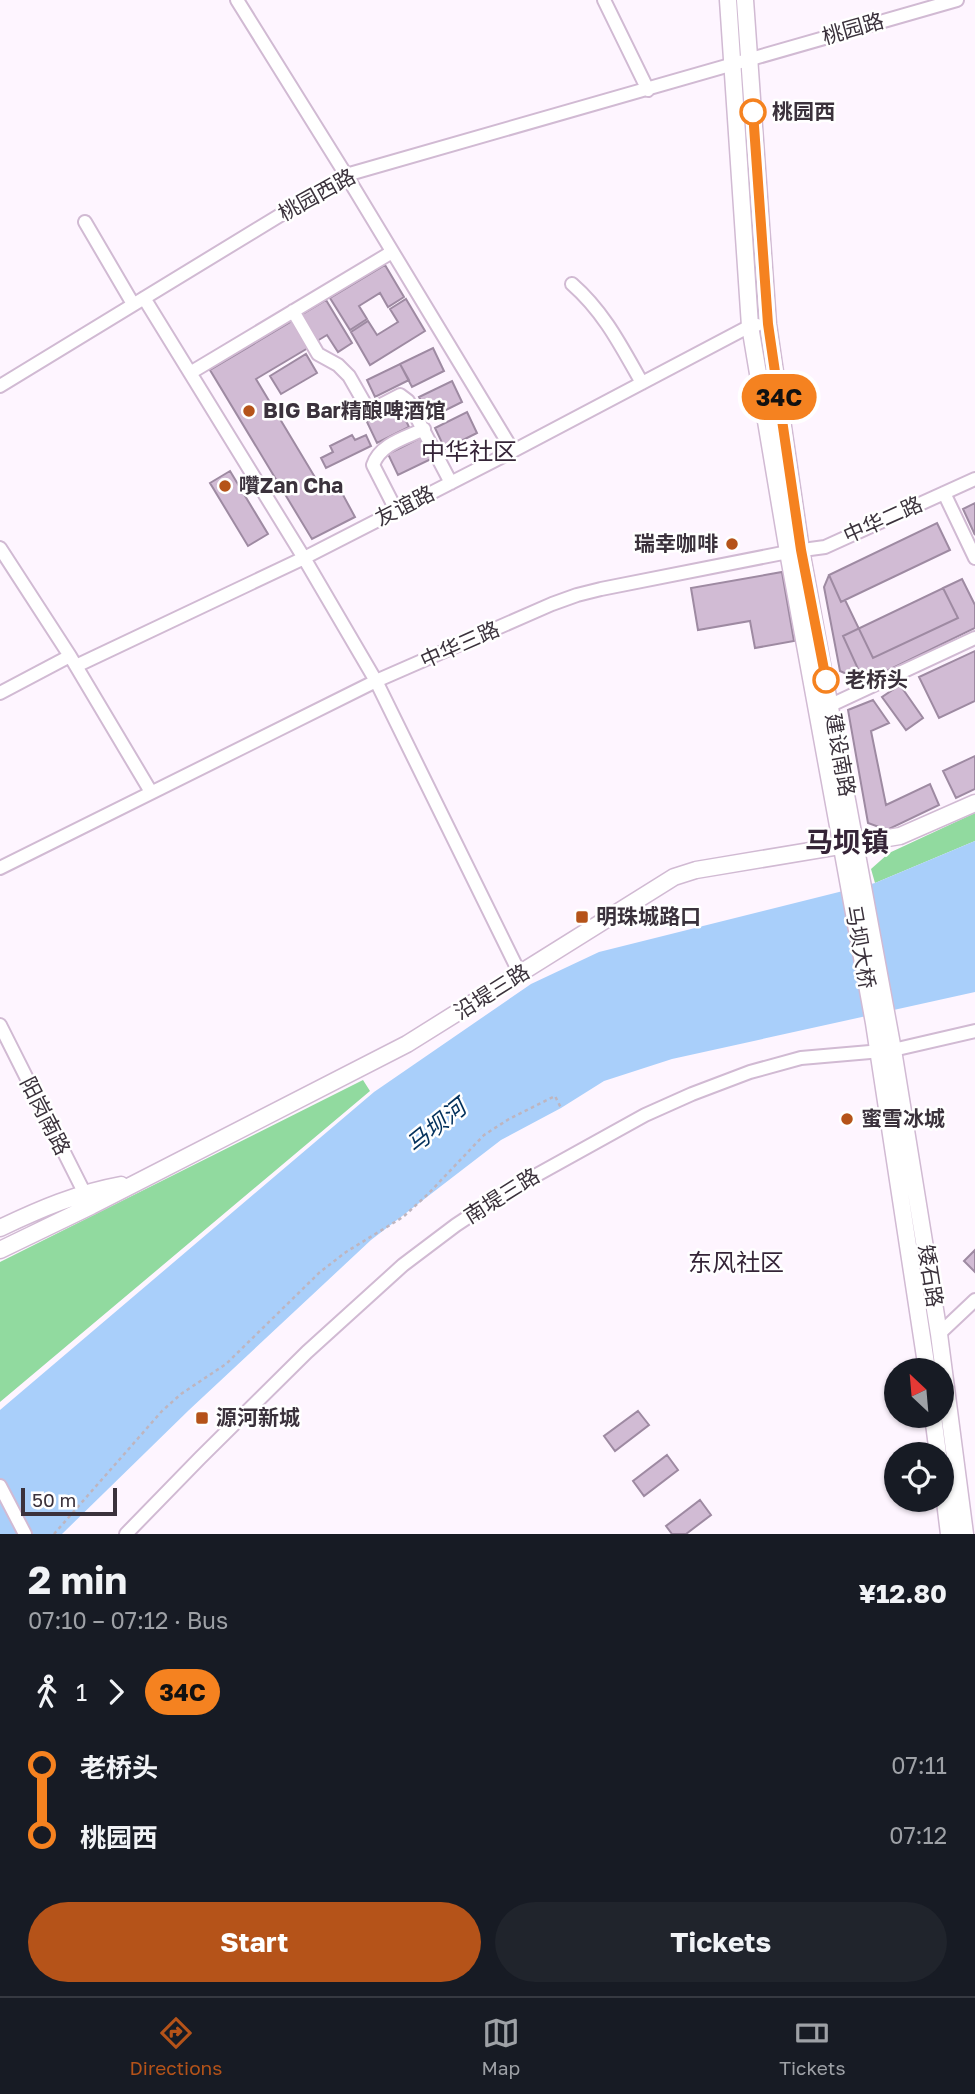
<!DOCTYPE html>
<html lang="en">
<head>
<meta charset="utf-8">
<style>
	body { margin:0; font-family:"Golos Text","Noto Sans SC",sans-serif; background:#20242c; color:#f1f3f6; height:100vh; display:flex; flex-direction:column; font-size:26px; white-space:nowrap }
	* { box-sizing:border-box; margin:0 }
	p { font-size:23px; color:#9ea1a6 }
	.icon { flex:none; width:38px; height:38px; fill:none; stroke:currentColor; stroke-width:2; stroke-linecap:round; stroke-linejoin:round }
	.map { position:relative; height:1534px; overflow:hidden }
	.drawer { display:flex; flex-direction:column; background:#171b24; flex:1 }
	.drawer>* { flex:none }
	.badge { padding:0 14px; border-radius:23px; font-size:24px; line-height:46px }
	.needle { width:46px; rotate:334deg }
	.controls { position:absolute; left:884px; top:1358px; display:grid; gap:14px }
	.controls a { display:grid; place-items:center; width:70px; height:70px; border-radius:50%; background:#171b24; box-shadow:0 2px 5px #0004; font-size:35px }
	.scale { position:absolute; left:21px; bottom:18px; width:96px; box-sizing:border-box; padding-left:7px; border:4px solid #3b323c; border-top:0; font-size:19px; line-height:24px; white-space:nowrap; color:#3b323c; -webkit-text-stroke:5px #fff; paint-order:stroke }
	.map>.badge { position:absolute; translate:-50% -50%; box-shadow:0 0 0 4px #fff }
	.legs { display:flex; align-items:center; gap:10px; height:77px; padding:0 28px; font-size:23px }
	.legs p { margin-inline-start:auto }
	.summary { display:flex; align-items:center; justify-content:space-between; height:119px; padding:0 28px }
	h1 { font-size:38px; font-weight:700; line-height:52px }
	.primary-button { display:flex; gap:14px; margin-top:auto; padding:14px 28px }
	.primary-button a { flex:1; height:80px; border-radius:42px; background:#b55319; color:#fff; font-size:28px; font-weight:700; line-height:80px; text-align:center }
	.primary-button a+a { background:#20242c; color:#f1f3f6 }
	ul { padding:0 28px; list-style:none }
	li { display:flex; align-items:center; gap:24px; height:70px; font-size:26px }
	li i { display:grid; place-items:center; width:10px; height:100%; margin:0 9px; background:currentColor }
	li i::after { content:''; width:18px; height:18px; margin:-9px; border:5px solid; border-radius:50%; background:#171b24 }
	li p { margin-inline-start:auto }
	li:first-child i { background:linear-gradient(#0000 50%,currentColor 0) }
	li:last-child i { background:linear-gradient(currentColor 50%,#0000 0) }
	.tabs { display:flex; justify-content:space-around; align-items:center; height:98px; border-top:2px solid #363941; background:#171b24; font-size:19px; color:#9ea1a6 }
	.tabs a { display:grid; justify-items:center; gap:4px }
	.tabs .on { color:#b55319 }
	.map>svg:first-child { display:block }
	.green { fill:#91da9f }
	.water { fill:#a9cffa }
	.building { fill:#d1bbd4; stroke:#9e8aa2; stroke-width:2 }
	.lines { fill:none; stroke-linecap:round; stroke-linejoin:round }
	.minor-casing { stroke:#d1bad3; stroke-width:16 }
	.major-casing { stroke:#d1bad3; stroke-width:19 }
	.path { stroke:#beb5bf; stroke-width:2.5; stroke-dasharray:3.5 3.5; stroke-linecap:butt }
	.minor { stroke:#fff; stroke-width:12 }
	.major { stroke:#fff; stroke-width:16 }
	.line-1-casing { stroke:#fff; stroke-width:16 }
	.line-1 { stroke:#f58220; stroke-width:10 }
	.stop-1-dot { fill:#fff; stroke:#f58220; stroke-width:3.5 }
	.poi-dot { fill:#b55319; stroke:#fff; stroke-width:2.5 }
	.labels { text-anchor:middle; stroke-width:5; stroke-linejoin:round; paint-order:stroke }
	.street-label { font-size:21px; fill:#3b323c; stroke:#fff }
	.stop-label { font-size:21px; font-weight:bold; fill:#3b323c; stroke:#fff; text-anchor:start }
	.poi-label { font-size:21px; font-weight:bold; fill:#3b323c; stroke:#fff; text-anchor:start }
	.water-label { font-size:23px; font-style:italic; fill:#03315c; stroke:#fff }
	.quarter-label { font-size:24px; fill:#352437; stroke:#fff }
	.district-label { font-size:28px; font-weight:bold; fill:#352437; stroke:#fff }
</style>
</head>
<body>
<div class="map">
<svg width="975" height="1534" viewBox="0 0 975 1534">
	<rect width="100%" height="100%" fill="#fef5ff"/>
	<!-- green -->
	<path class="green" d="M975 813V841L875 883 871 869 889 853Z
		M363 1080 370 1091 0 1402V1262Z"/>
	<!-- water -->
	<path class="water" d="M975 841V992L672 1059 604 1081 561 1108 501 1140 371 1240 189 1410 62 1534H0V1410L374 1092 531 984 599 952 875 883Z"/>
	<!-- building -->
	<path class="building" d="M385 265 404 297 388 307 380 293 359 306 367 319 350 330 330 298Z
		M406 299 425 331 370 365 351 332 368 321 377 335 398 322 390 309Z
		M326 300 352 343 338 352 327 335 317 341 301 315Z
		M292 321 308 348 256 379 322 489 336 482 355 517 312 539 210 370Z
		M433 348 444 371 412 387 400 364Z
		M306 354 317 373 281 394 270 376Z
		M400 364 409 380 375 397 367 380Z
		M452 381 462 402 430 418 419 397Z
		M399 406 409 427 377 443 367 422Z
		M467 412 477 433 445 449 435 428Z
		M352 435 355 440 366 435 371 446 326 468 321 458 333 452 330 446Z
		M420 438 431 459 398 475 388 454Z
		M230 471 268 534 248 546 210 483Z
		M975 503V535L963 509Z
		M937 523 950 550 841 602 829 575Z
		M937 523 950 550 845 600 873 658 958 618 943 588 962 579 975 605V628L864 682 840 671 824 587 829 575Z
		M782 572 794 641 755 648 750 621 698 630 691 588Z
		M962 579 975 605V628L864 682 843 636Z
		M975 651V701L939 718 919 677Z
		M900 685 923 718 906 730 882 697Z
		M873 700 889 723 871 731 886 805 930 784 939 805 887 830 868 823 848 710Z
		M975 756V789L956 798 943 771Z
		M975 1250V1272L964 1261Z
		M638 1411 649 1425 615 1451 604 1436Z
		M667 1455 678 1470 644 1496 633 1481Z
		M700 1500 711 1515 686 1534H672L666 1526Z"/>
	<g class="lines">
		<!-- minor casing -->
		<g class="minor-casing">
			<path id="minor" d="M237 0 346 175 513 451
				M604 0 648 90
				M85 222 133 304
				M572 284C604 312 621 346 642 383
				M144 298 304 558 376 681 520 974
				M293 311 318 354 338 365 349 376 369 411 400 395 408 401 451 483
				M190 373 392 252
				M0 386 346 175 957 0
				M944 493 975 558
				M396 510 373 465C380 444 405 438 424 429
				M0 548 70 656 151 792
				M76 666 304 558 513 451 750 326 757 325
				M0 693 70 656
				M831 705 975 638
				M0 868 376 681 552 604 577 595 601 589 788 552 825 547 975 479
				M0 1025 88 1200
				M939 1334 975 1300
				M0 1486 25 1534
				M126 1534 200 1458 307 1352 403 1265 456 1225 506 1192 645 1115 692 1094 750 1072 801 1058 893 1050 975 1031"/>
		</g>
		<!-- major casing -->
		<g class="major-casing">
			<path id="major" d="M728 0 750 326 788 552 874 1023 927 1370
				M745 0 768 324 801 550 893 1050 939 1334 965 1534
				M0 1228C40 1209 77 1193 121 1185
				M0 1250 91 1206 407 1044 674 877 696 870 900 836 975 803
				M933 1416 938 1454
				M942 1477 949 1534"/>
		</g>
		<!-- path -->
		<path class="path" d="M54 1534 162 1411 181 1394 226 1364 320 1272 346 1252 403 1217 428 1194 484 1135 509 1119 555 1096 561 1108"/>
		<!-- minor -->
		<use href="#minor" class="minor"/>
		<!-- major -->
		<use href="#major" class="major"/>
	</g>
	<g class="lines">
		<!-- line-1 casing -->
		<g class="line-1-casing">
			<path id="line-1" d="M753 112 768 324 801 550 826 680"/>
		</g>
		<!-- line-1 -->
		<use href="#line-1" class="line-1"/>
	</g>
	<!-- markers -->
	<g class="stop-1-dot">
		<circle cx="753" cy="112" r="12"/>
		<circle cx="826" cy="680" r="12"/>
	</g>
	<g class="poi-dot">
		<circle cx="249" cy="411" r="7"/>
		<circle cx="225" cy="486" r="7"/>
		<circle cx="732" cy="544" r="7"/>
		<rect x="575" y="910" width="14" height="14" rx="3.5"/>
		<circle cx="847" cy="1119" r="7"/>
		<rect x="195" y="1411" width="14" height="14" rx="3.5"/>
	</g>
	<g class="labels">
		<!-- street labels -->
		<g class="street-label">
			<text transform="translate(853 29) rotate(-16)" y="7">桃园路</text>
			<text transform="translate(317 195) rotate(-29)" y="7">桃园西路</text>
			<text transform="translate(405 506) rotate(-27)" y="7">友谊路</text>
			<text transform="translate(883 520) rotate(-24)" y="7">中华二路</text>
			<text transform="translate(460 645) rotate(-24)" y="7">中华三路</text>
			<text transform="translate(840 755) rotate(80)" y="7">建设南路</text>
			<text transform="translate(860 947) rotate(80)" y="7">马坝大桥</text>
			<text transform="translate(492 992) rotate(-32)" y="7">沿堤三路</text>
			<text transform="translate(45 1116) rotate(63)" y="7">阳岗南路</text>
			<text transform="translate(502 1196) rotate(-32)" y="7">南堤三路</text>
			<text transform="translate(930 1276) rotate(81)" y="7">矮石路</text>
		</g>
		<!-- stop labels -->
		<g class="stop-label">
			<text x="772" y="119">桃园西</text>
			<text x="845" y="687">老桥头</text>
		</g>
		<!-- poi labels -->
		<g class="poi-label">
			<text x="263" y="418">BIG Bar精酿啤酒馆</text>
			<text x="239" y="493">囋Zan Cha</text>
			<text x="718" y="551" text-anchor="end">瑞幸咖啡</text>
			<text x="596" y="924">明珠城路口</text>
			<text x="861" y="1126">蜜雪冰城</text>
			<text x="216" y="1425">源河新城</text>
		</g>
		<!-- water labels -->
		<g class="water-label">
			<text transform="translate(436 1126) rotate(-39)" y="8">马坝河</text>
		</g>
		<!-- quarter labels -->
		<g class="quarter-label">
			<text x="469" y="460">中华社区</text>
			<text x="736" y="1271">东风社区</text>
		</g>
		<!-- district labels -->
		<g class="district-label">
			<text x="847" y="852">马坝镇</text>
		</g>
	</g>
</svg>
<div class="controls">
<a><svg class="needle" viewBox="-14 -14 28 28"><path d="M0-13l5 13h-10z" fill="#e53935"/><path d="M0 13l5-13h-10z" fill="#9ea1a6"/></svg></a>
<a><svg class="icon" aria-label="locate" viewBox="0 0 24 24"><circle cx="12" cy="12" r="6"/><path d="M12 2v4M12 18v4M2 12h4M18 12h4"/></svg></a>
</div>
<div class="scale">50 m</div>
<b class="badge" style="left:779px;top:397px;background:#f58220;color:#111">34C</b>
</div>
<section class="drawer">
<div class="summary"><div><h1>2 min</h1><p>07:10 – 07:12 · Bus</p></div><b>¥12.80</b></div>
<div class="legs"><svg class="icon" aria-label="walk" viewBox="0 0 24 24"><circle cx="13" cy="4" r="2"/><path d="M13 8l-2 6 4 7M11 14l-3 7M7 12l3-4h3l4 4"/></svg>1<svg class="icon" aria-label="forward" viewBox="0 0 24 24"><path d="M9 5l7 7-7 7"/></svg><b class="badge" style="background:#f58220;color:#111">34C</b></div>
<ul>
<li><i style="color:#f58220"></i><b>老桥头</b><p>07:11</p></li>
<li><i style="color:#f58220"></i><b>桃园西</b><p>07:12</p></li>
</ul>
<div class="primary-button"><a>Start</a><a>Tickets</a></div>
</section>
<nav class="tabs">
<a class="on"><svg class="icon" aria-label="directions" viewBox="0 0 24 24"><path d="M12 3l9 9-9 9-9-9zM9 14v-3h6M13 9l2 2-2 2"/></svg>Directions</a>
<a><svg class="icon" aria-label="map" viewBox="0 0 24 24"><path d="M3 6l6-2 6 2 6-2v14l-6 2-6-2-6 2zM9 4v14M15 6v14"/></svg>Map</a>
<a><svg class="icon" aria-label="tickets" viewBox="0 0 24 24"><path d="M3 7h18v10H3zM15 7v10"/></svg>Tickets</a>
</nav>
</body>
</html>
